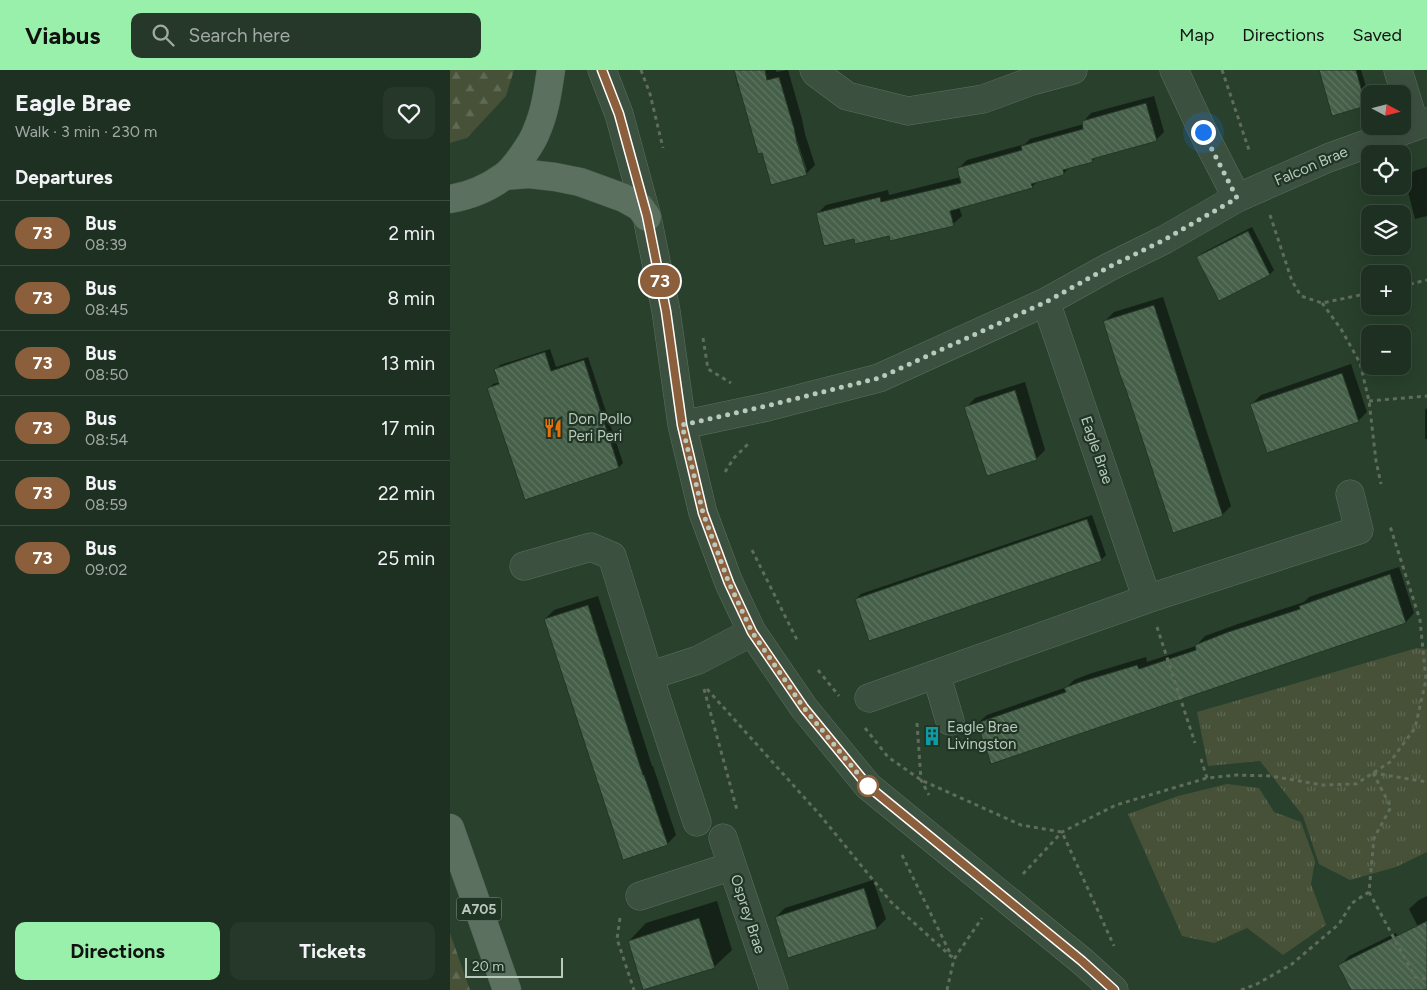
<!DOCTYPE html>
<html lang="en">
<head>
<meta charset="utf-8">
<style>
	body { margin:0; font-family:Figtree,sans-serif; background:#26382a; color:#f1f3f6; height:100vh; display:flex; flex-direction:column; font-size:19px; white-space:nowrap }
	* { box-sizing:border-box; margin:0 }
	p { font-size:16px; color:#a1a9a5 }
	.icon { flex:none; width:28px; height:28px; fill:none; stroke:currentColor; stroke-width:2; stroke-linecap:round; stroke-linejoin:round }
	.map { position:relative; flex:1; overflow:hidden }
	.details { display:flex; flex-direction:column; background:#1e3021; width:450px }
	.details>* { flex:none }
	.badge { padding:0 10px; border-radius:16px; font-size:18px; line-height:32px }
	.needle { width:32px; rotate:97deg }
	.fabs { position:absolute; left:911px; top:15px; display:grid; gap:10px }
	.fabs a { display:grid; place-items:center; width:50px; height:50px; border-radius:10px; background:#1e3021; box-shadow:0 5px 20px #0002,0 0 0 1px #3c4b3f; font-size:25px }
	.scale { position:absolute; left:15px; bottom:12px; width:98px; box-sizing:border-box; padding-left:5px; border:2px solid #b9cabd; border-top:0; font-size:14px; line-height:18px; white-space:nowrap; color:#b9cabd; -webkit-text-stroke:4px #213525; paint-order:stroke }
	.you { position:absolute; width:25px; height:25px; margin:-12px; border:4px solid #fff; border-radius:50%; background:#1a73e8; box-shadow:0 0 0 8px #1a73e833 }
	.map>.badge { position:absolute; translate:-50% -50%; box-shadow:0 0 0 2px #fff }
	h2 { padding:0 15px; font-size:19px; line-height:45px }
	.round { display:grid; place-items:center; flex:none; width:52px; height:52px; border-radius:10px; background:#26382a }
	.summary { display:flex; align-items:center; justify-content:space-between; height:85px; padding:0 15px }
	h1 { font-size:24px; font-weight:700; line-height:38px }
	.primary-button { display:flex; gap:10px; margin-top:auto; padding:10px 15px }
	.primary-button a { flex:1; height:58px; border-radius:10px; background:#98f0aa; color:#111; font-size:20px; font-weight:700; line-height:58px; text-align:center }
	.primary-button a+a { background:#26382a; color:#f1f3f6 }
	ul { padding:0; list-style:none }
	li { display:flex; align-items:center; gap:15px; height:65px; padding:0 15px; border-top:1px solid #3c4b3f }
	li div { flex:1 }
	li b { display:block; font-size:19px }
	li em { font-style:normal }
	li .badge { min-width:55px; font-weight:700; text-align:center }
	header { display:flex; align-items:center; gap:30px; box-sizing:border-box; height:70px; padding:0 25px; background:#98f0aa; color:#111 }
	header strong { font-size:24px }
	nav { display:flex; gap:28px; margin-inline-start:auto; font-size:18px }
	.search { width:350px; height:45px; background:#26382a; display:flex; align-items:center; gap:12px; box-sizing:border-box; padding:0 18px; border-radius:10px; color:#a1a9a5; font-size:19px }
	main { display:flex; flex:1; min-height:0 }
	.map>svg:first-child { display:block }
	.grass { fill:url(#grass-tufts) }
	.forest { fill:url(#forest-firs) }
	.shadow { fill:#0007; fill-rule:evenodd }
	.building { fill:url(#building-back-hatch); stroke:#233727 }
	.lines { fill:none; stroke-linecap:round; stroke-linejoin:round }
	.minor-casing { stroke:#5d7061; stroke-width:29 }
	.major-casing { stroke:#46594a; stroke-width:29 }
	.path { stroke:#5f6d5a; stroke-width:3; stroke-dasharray:4 4; stroke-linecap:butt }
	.minor { stroke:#3c5040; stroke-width:28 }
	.major { stroke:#5b705e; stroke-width:28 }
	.line-casing { stroke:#fff; stroke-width:11 }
	.line { stroke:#8b5e3c; stroke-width:8 }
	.walk { stroke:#b9cabd; stroke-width:5; stroke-dasharray:0 9 }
	.stop-dot { fill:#fff; stroke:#8b5e3c; stroke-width:2.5 }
	.labels { text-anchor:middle; stroke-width:4.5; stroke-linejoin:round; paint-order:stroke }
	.shield { fill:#213525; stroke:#8b9d8f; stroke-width:1 }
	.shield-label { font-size:14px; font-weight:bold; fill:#b9cabd }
	.street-label { font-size:15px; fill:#b9cabd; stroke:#213525 }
	.poi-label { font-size:15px; fill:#b9cabd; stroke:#213525; text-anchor:start }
</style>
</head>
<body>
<header>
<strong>Viabus</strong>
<div class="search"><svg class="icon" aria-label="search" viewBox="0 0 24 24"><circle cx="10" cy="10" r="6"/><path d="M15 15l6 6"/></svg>Search here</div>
<nav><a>Map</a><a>Directions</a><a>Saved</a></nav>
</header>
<main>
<section class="details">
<div class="summary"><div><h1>Eagle Brae</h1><p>Walk · 3 min · 230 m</p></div><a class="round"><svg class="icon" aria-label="heart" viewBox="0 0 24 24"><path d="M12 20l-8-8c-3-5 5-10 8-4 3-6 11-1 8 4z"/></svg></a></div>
<h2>Departures</h2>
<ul>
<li><span class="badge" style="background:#8b5e3c;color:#fff">73</span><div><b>Bus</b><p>08:39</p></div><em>2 min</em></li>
<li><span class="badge" style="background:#8b5e3c;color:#fff">73</span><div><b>Bus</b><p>08:45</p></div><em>8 min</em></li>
<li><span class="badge" style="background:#8b5e3c;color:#fff">73</span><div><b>Bus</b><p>08:50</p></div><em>13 min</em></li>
<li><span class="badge" style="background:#8b5e3c;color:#fff">73</span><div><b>Bus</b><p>08:54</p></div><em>17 min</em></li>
<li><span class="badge" style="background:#8b5e3c;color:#fff">73</span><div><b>Bus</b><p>08:59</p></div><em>22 min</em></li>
<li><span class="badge" style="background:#8b5e3c;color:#fff">73</span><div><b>Bus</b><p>09:02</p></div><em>25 min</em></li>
</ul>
<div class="primary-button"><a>Directions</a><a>Tickets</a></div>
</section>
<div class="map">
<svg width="977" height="920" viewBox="0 0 977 920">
	<defs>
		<pattern id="grass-tufts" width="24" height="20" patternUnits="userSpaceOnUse" patternTransform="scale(1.25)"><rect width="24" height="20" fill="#465138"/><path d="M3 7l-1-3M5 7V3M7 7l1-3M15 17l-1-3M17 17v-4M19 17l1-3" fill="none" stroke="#5f6953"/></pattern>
		<pattern id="forest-firs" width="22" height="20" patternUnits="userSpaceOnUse" patternTransform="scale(1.25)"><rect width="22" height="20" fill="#465138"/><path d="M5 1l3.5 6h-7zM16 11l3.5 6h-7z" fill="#5f6953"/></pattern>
		<pattern id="building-back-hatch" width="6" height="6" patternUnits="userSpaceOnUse" patternTransform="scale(1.25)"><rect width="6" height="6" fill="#455f49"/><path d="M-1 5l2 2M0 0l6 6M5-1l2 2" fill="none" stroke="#5e7561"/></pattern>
	</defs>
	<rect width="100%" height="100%" fill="#28402c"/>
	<!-- grass -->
	<path class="grass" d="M967 578 977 579V782L946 797 900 810 869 794 853 746 810 691 758 696 747 642Z
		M777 714 809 718 824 742 851 752 865 791 861 814 876 855 833 885 797 858 764 873 732 866 678 744 728 726Z"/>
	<!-- forest -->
	<path class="forest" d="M0 0H64L56 26 17 68 0 73Z
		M0 863 20 920H0Z"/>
	<!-- shadow -->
	<path class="shadow" d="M284 0H326V2L338 0 352 49 355 64 365 95 356 104 313 81 290 16 288 17ZM346 67 357 100H354L344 68Z
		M870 0H911L920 30 915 35Z
		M704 26 714 62 706 70 646 87 642 91 620 97 613 104 588 111 582 117 509 137 512 146 503 154 440 164 405 168 368 143 376 135 438 120 439 125 511 107 509 98 517 90 575 74 580 69 634 54 633 52 641 43Z
		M977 97V146L965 149 955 110 964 101Z
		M802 157 824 200 820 204 770 229 748 187 752 183Z
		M713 227 781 436 772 445 655 251 664 242Z
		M100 279 106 297 138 287 173 393 169 397 39 318 43 314 50 312 46 300 50 295Z
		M901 294 917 342 908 351 802 334 811 325Z
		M575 312 595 380 586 389 516 338 525 328Z
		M977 338V369H975V340Z
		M642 445 656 485 651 490 406 529 411 524Z
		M949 497 964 543 956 552 541 693 528 653 537 645 617 617 624 610 639 604 696 587 697 592 746 576 755 566 788 554 854 532 859 527Z
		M148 526 202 696H203L226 765 217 774 95 549 104 540Z
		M423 810 436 849 427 858 326 847 335 838Z
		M977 826V874L959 839 969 830Z
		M267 831 282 880 264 897 179 871 196 853Z
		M946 863 974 920H902L890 896 899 886Z"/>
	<!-- building -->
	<path class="building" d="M284 0H315L317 10 329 7 344 58 347 73 357 105 321 115 312 83 308 84Z
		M869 0H906L916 36 882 46Z
		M696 33 707 71 642 89 643 92 613 100 614 105 581 114 583 118 579 119 500 141 504 156 440 171 439 166 405 174 404 169 374 176 366 143 430 127 431 132 511 113 507 98 572 80 571 76 633 59 632 51Z
		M798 161 820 205 769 231 746 187Z
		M704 235 773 446 723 463 676 320 670 305 653 251Z
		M95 282 101 301 134 290 169 398 75 430 37 318 49 314 44 299Z
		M892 303 909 352 817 383 800 334Z
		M565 320 587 390 537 406 514 337Z
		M637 449 652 491 419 571 405 529Z
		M940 504 956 553 541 694 527 653 616 622 614 618 630 612 687 595 689 599 746 580 745 575 778 562 850 539 849 536Z
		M138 535 193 705H194L218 775 173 790 94 549Z
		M414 818 427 859 338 888 325 847Z
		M249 848 265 898 193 920 178 871Z
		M977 851V920H901L888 895Z"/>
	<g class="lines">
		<!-- minor casing -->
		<g class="minor-casing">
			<path id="minor" d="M152 0 169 44 197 147 216 241 232 355 253 443 279 513 302 562 354 638 418 716 632 891 664 920
				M364 0 366 3 397 26 458 41 533 29 582 11 623 0
				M724 0 753 62 787 128
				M948 0 965 56
				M596 232 697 529
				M232 355 317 337 429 308 596 232 659 197 714 170 787 128 878 88 977 52
				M74 496 141 477 162 486 199 606
				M486 604 500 651
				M419 628 697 529 909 460 900 424
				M247 752 199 606 248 590 302 562
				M273 768 324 920
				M190 826 282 796"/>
		</g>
		<!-- major casing -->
		<g class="major-casing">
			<path id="major" d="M55 106 79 104 105 107 130 112 174 128 190 137 197 147
				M0 129C18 126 38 118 53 107 64 100 83 72 87 60 95 42 98 20 101 0
				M0 758 57 920"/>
		</g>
		<!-- path -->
		<path class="path" d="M191 0 200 24 213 78
			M772 0 799 80
			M820 145 842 211 851 226 872 233 920 223
			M952 216 977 210
			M872 233 891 259 910 293 919 331 926 391 931 414
			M253 268 258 299 281 313
			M919 331 977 326
			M275 402 284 388 300 372
			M302 480 347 570
			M707 557 745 673
			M368 600 389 626
			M254 619 287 740
			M257 619 370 745 441 832 504 889
			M467 653 471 710 479 725
			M415 658 438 687 471 710 571 755 612 762 664 876
			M751 689 757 708
			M923 703 941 737 924 768 919 822 965 907 977 909
			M923 703 977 712
			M452 785 502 887
			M573 804 612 762 666 735 757 708 787 705 821 706 872 715 906 714 940 692 965 658 976 610 970 550 940 456
			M170 848 167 869 184 920
			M497 920 504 889 532 848
			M791 920 807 914 842 894 889 854 902 833 919 822"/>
		<!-- minor -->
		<use href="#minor" class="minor"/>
		<!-- major -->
		<use href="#major" class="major"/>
	</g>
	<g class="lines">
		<!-- line casing -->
		<g class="line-casing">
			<path id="line" d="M152 0 169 44 197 146 216 241 232 355 253 443 279 513 302 562 354 638 418 716 632 891 664 920"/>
		</g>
		<!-- line -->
		<use href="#line" class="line"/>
		<!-- walk -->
		<path class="walk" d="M418 716 354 638 302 562 279 513 253 443 232 355 316 336 429 308 596 232 659 197 714 170 787 128 753 62"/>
	</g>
	<!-- icons -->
	<defs>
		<g id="restaurant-bare" transform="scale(1.5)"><path d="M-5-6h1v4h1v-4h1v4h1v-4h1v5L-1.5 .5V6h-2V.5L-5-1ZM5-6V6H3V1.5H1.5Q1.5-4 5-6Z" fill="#e8710a" stroke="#213525" stroke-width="2.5" paint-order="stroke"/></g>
		<g id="building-bare" transform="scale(1.5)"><path d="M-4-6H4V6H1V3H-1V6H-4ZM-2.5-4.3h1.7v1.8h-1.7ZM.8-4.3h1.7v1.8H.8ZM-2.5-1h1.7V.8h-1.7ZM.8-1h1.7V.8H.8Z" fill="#0f9aa8" stroke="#213525" stroke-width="2.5" paint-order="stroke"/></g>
	</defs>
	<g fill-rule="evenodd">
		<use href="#restaurant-bare" x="103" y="358"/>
		<use href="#building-bare" x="482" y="666"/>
	</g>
	<!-- markers -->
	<circle class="stop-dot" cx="418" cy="716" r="10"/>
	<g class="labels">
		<!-- shield labels -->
		<rect class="shield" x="6.5" y="827.5" width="45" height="23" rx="4"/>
		<g class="shield-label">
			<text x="29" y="844">A705</text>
		</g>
		<!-- street labels -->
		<g class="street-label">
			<text transform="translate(861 96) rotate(-23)" y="5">Falcon Brae</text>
			<text transform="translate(647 380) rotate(71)" y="5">Eagle Brae</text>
			<text transform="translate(298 844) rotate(72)" y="5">Osprey Brae</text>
		</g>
		<!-- poi labels -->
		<g class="poi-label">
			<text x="118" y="354">Don Pollo<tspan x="118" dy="17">Peri Peri</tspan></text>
			<text x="497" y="662">Eagle Brae<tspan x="497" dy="17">Livingston</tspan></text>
		</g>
	</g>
</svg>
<div class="fabs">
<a><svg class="needle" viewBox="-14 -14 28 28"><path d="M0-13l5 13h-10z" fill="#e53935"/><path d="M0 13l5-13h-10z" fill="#a1a9a5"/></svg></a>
<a><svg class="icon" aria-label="locate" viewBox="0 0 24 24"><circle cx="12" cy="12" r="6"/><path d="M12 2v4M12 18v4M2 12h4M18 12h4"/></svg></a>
<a><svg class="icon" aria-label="layers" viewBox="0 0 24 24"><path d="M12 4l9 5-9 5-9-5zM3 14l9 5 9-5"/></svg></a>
<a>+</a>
<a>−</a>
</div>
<div class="scale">20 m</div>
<div class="you" style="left:753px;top:62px"></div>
<b class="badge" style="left:210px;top:211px;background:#8b5e3c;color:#fff">73</b>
</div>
</main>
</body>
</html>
